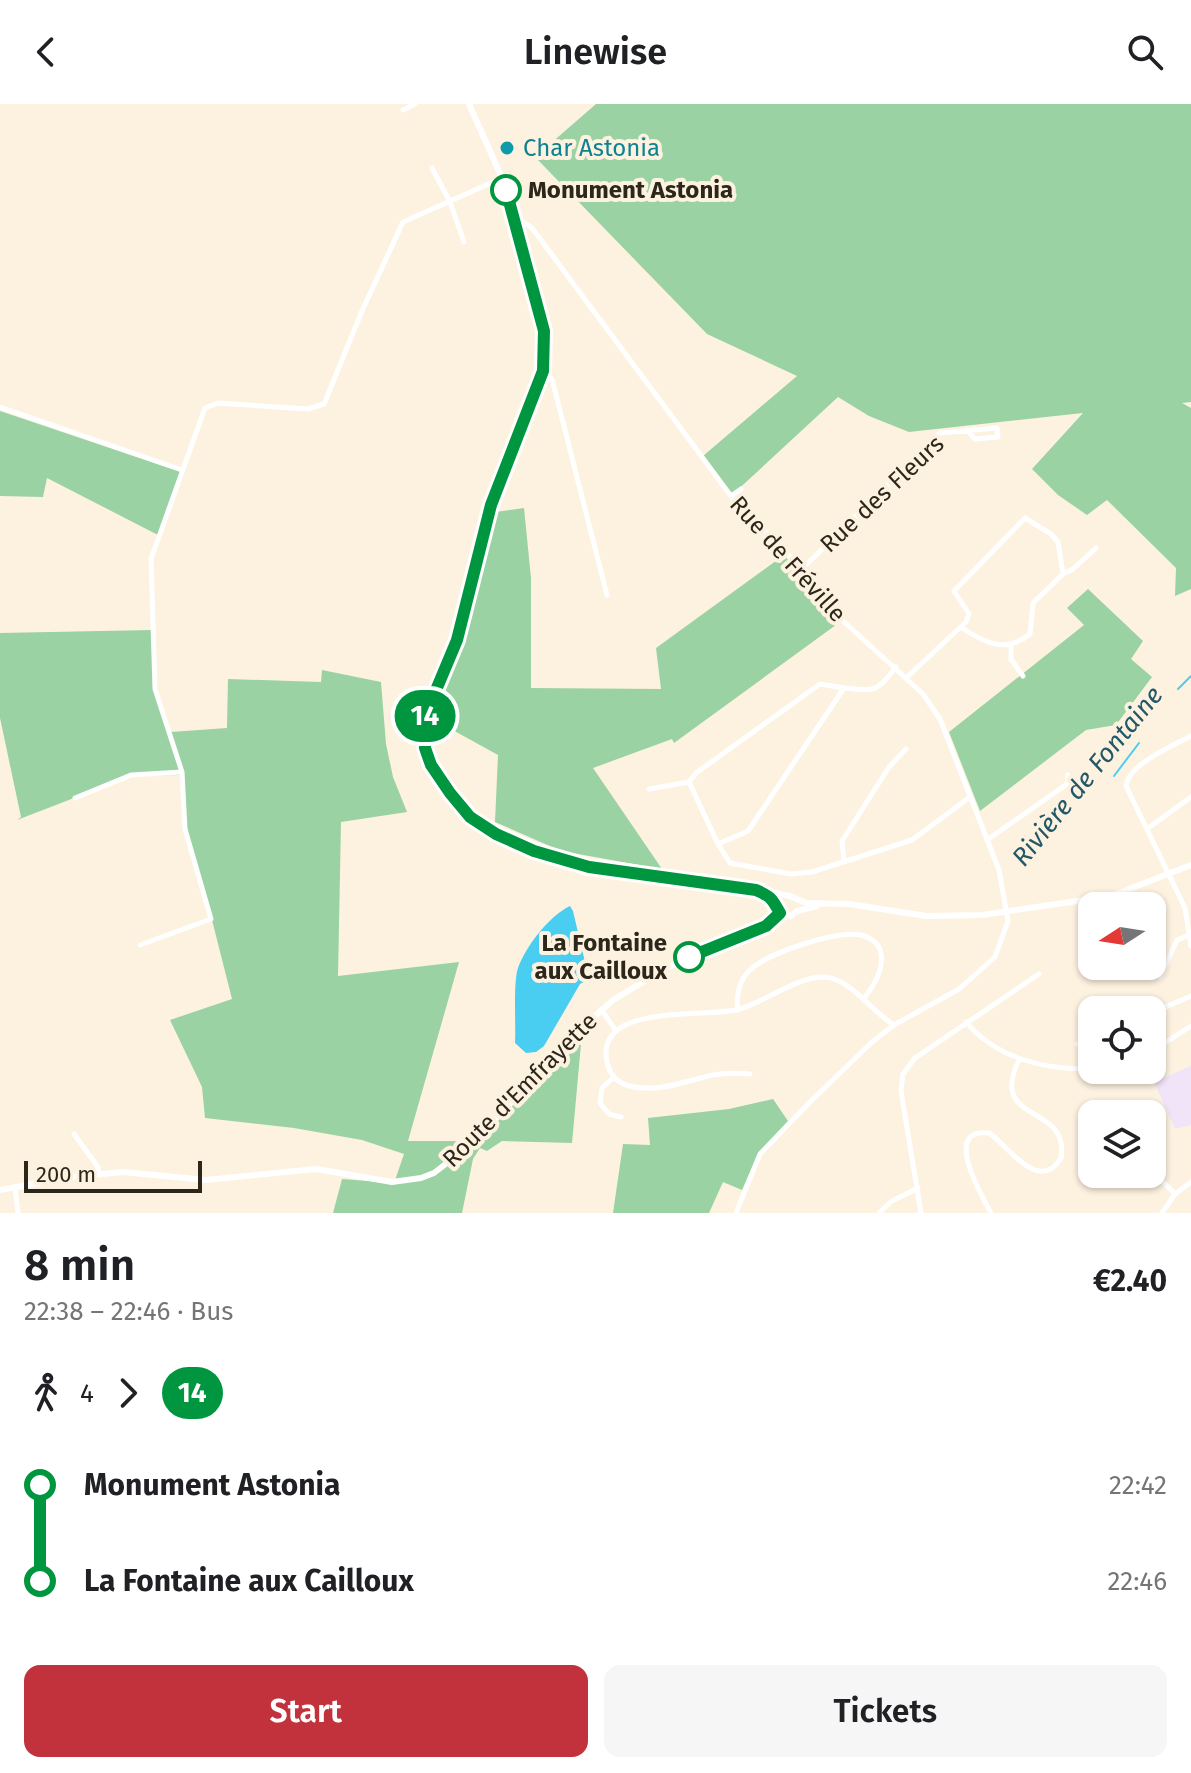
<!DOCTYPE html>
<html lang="en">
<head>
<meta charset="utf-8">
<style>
	body { margin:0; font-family:"Fira Sans",sans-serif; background:#f6f6f6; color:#202124; height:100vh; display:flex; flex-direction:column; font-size:30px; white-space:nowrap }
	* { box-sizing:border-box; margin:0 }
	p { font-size:26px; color:#757577 }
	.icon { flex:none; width:44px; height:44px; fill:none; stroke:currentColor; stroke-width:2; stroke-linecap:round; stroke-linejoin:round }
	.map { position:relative; height:1109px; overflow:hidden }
	.details { display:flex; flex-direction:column; background:#fff; flex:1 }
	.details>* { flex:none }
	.badge { padding:0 16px; border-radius:26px; font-size:28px; line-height:52px }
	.needle { width:52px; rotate:258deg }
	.tools { position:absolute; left:1078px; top:788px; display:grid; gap:16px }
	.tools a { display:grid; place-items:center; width:88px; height:88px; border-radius:16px; background:#fff; box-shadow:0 2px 6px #0004; font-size:40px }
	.scale { position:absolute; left:24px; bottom:20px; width:178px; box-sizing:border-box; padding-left:8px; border:4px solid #2d271b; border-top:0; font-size:22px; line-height:28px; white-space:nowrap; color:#2d271b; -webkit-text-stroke:6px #fdf2e0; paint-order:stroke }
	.map>.badge { position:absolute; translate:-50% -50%; box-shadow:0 0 0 4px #fff }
	.legs { display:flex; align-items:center; gap:12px; height:88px; padding:0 24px; font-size:26px }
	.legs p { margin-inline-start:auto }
	.summary { display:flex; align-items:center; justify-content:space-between; height:136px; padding:0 24px }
	h1 { font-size:44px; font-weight:600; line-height:60px }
	.button { display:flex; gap:16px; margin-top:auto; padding:16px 24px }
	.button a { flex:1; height:92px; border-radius:16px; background:#c2323c; color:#fff; font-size:32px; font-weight:600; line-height:92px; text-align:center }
	.button a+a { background:#f6f6f6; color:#202124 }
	ul { padding:0 24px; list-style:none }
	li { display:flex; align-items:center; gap:28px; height:96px; font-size:30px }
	li i { display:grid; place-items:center; width:12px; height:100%; margin:0 10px; background:currentColor }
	li i::after { content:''; width:20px; height:20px; margin:-10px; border:6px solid; border-radius:50%; background:#fff }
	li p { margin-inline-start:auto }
	li:first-child i { background:linear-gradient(#0000 50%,currentColor 0) }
	li:last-child i { background:linear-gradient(currentColor 50%,#0000 0) }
	header { display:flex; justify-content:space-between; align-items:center; height:104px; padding:0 24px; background:#fff; font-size:36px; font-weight:600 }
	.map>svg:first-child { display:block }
	.education { fill:#f1e4f8 }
	.green { fill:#9ad2a3 }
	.water { fill:#49cef1 }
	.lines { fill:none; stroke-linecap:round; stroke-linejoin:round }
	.stream { stroke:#49cef1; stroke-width:2 }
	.minor { stroke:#fff; stroke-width:5 }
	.tertiary { stroke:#fff; stroke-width:6 }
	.line-1-casing { stroke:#fff; stroke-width:18 }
	.line-1 { stroke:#009640; stroke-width:12 }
	.culture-dot { fill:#0f9aa8; stroke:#fdf2e0; stroke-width:3 }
	.stop-1-dot { fill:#fff; stroke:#009640; stroke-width:4 }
	.labels { text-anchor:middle; stroke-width:8; stroke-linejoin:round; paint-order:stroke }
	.culture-label { font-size:24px; fill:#0d838f; stroke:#fdf2e0; text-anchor:start }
	.stop-label { font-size:24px; font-weight:bold; fill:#2d271b; stroke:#fdf2e0; text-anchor:start }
	.street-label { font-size:24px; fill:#2d271b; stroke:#fdf2e0 }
	.water-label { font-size:26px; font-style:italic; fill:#225867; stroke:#fdf2e0 }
</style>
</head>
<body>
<header><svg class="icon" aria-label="back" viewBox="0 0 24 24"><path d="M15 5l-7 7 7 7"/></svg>Linewise<svg class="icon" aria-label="search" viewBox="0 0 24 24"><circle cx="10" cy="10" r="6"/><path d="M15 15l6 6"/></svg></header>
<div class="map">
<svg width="1191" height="1109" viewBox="0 0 1191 1109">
	<rect width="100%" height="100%" fill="#fdf2e0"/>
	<!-- education -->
	<path class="education" d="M1191 962V1021L1175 1025 1154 978Z"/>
	<!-- green -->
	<path class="green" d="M596 0H1191V298L1182 299 1191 304V485L1175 492 1176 464 1107 396 1087 411 1058 391 1032 365 1083 309 909 328 869 312 838 293 732 391 703 352 797 272 707 230 535 53Z
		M0 307 184 369 158 431 47 374 43 393 0 392Z
		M524 404 531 474V584L661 585 656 544 784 451 840 518 674 639 672 635 593 664 662 765 561 747 495 718 498 651 429 613 434 596 461 541 495 408Z
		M1088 485 1143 537 1131 555 1152 573 1116 621 1086 626 980 707 949 628 1084 521 1067 504Z
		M151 526 157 588 171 628 227 624 228 575 321 578 322 566 381 578 386 640 393 673 407 708 341 718 338 872 459 858 408 1037H470L475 1039 582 929 572 1039 502 1037 487 1047 480 1044 473 1055 462 1109H333L342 1075 394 1079 404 1050 362 1036 294 1024 205 1014 202 983 170 916 232 895 212 816 191 754 180 671 131 672 17 716 21 713 0 614V529Z
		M773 995 788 1017 758 1050 742 1086 723 1078 709 1109H613L623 1040 650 1041 648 1014 729 1005Z"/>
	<!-- water -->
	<path class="water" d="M570 802 573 807 589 875 580 880 544 942 536 948 526 949 515 939C516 921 513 879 518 864 526 842 549 812 570 802Z"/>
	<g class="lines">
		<!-- stream -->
		<path class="stream" d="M1178 585 1191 572
			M1114 672 1139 639"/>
		<!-- minor -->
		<path class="minor" d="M403 6 415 0
			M432 64 450 98 464 138
			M514 118 522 117 532 124 731 392 802 465 841 515 923 590 940 615 999 766 1008 817 995 853 959 885 894 921 872 938 810 998 760 1050 736 1109
			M543 267 552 275 607 491
			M0 303 182 366
			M731 392 741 385
			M802 465 940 329 997 324 998 333 975 335 967 326
			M1063 470 1073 465 1096 444
			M1011 541V555L1023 572
			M907 573 966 518 969 510 954 487 1025 414 1051 430 1058 438 1063 470 1033 499 1030 530C1006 550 985 539 962 524
			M1191 632C1173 642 1128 660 1126 682L1185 804 1191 842
			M689 678 696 669 820 580 844 584
			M649 685 689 678 718 740 730 759 791 770 812 768 912 736 970 693
			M75 694 131 671 182 668
			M1147 725 1191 693
			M987 736 1067 680 1068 671
			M718 740 748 727 844 584C875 587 876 589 896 563
			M844 757 842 737 889 663 906 645
			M140 841 211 815 185 725 182 668 155 585 151 455 205 304 218 299 308 305 324 300 362 207 403 118 502 74
			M1160 873 1177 836 1189 831
			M601 905 616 927
			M738 906C736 892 739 876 750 866 767 849 837 826 861 831 896 840 879 878 863 895
			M1152 909 1191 892
			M966 918C997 955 1046 966 1092 965
			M1077 940 1092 934
			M1152 947 1191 922
			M750 970C738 969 725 969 713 971 684 977 660 989 629 982 619 979 611 972 608 962 589 897 707 915 740 905 764 898 801 871 825 873 851 875 871 907 894 921
			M614 973 602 984 600 999 609 1010 621 1013
			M74 1030 98 1063 99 1069
			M1152 1067 1175 1090
			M15 1084 18 1109
			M879 1109 892 1097 918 1084
			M921 1109 901 987 903 970 915 954 1039 870
			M991 1109C982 1092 941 1023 989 1029 1007 1040 1038 1091 1061 1054 1070 998 987 1021 1019 956
			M1162 1109 1175 1090 1191 1078"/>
		<!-- tertiary -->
		<path class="tertiary" d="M469 0 502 74 544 227C548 288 513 342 492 398 477 442 471 489 458 533 449 565 423 596 424 629 425 650 434 668 446 684 453 694 461 704 469 712 532 769 687 776 771 788L790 792 806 799 849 800 926 812 982 811 1111 792 1191 761
			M763 789 775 797 780 809
			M780 809 791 812 797 807 817 802
			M0 1086 71 1073 123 1068 206 1076 316 1065 392 1078 421 1074 434 1069 474 1038 581 925 613 896 666 864 766 822 780 809"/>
	</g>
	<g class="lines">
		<!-- line-1 casing -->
		<g class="line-1-casing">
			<path id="line-1" d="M506 86 544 227 543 267 491 401 457 536 426 610 425 644 431 661 450 689 470 713 496 730 534 747 589 763 756 786C772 793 772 795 780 809L766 822 689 853"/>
		</g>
		<!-- line-1 -->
		<use href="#line-1" class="line-1"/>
	</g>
	<!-- markers -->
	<circle class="culture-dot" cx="507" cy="44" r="8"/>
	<g class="stop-1-dot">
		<circle cx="506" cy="86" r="14"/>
		<circle cx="689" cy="853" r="14"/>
	</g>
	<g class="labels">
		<!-- culture labels -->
		<g class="culture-label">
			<text x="523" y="52">Char Astonia</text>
		</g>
		<!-- stop labels -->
		<g class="stop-label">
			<text x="528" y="94">Monument Astonia</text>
			<text x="667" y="847" text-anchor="end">La Fontaine<tspan x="667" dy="28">aux Cailloux</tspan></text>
		</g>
		<!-- street labels -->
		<g class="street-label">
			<text transform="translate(882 390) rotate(-43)" y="8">Rue des Fleurs</text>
			<text transform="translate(788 455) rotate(48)" y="8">Rue de Fréville</text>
			<text transform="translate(520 986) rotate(-45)" y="8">Route d'Emfrayette</text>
		</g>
		<!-- water labels -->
		<g class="water-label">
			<text transform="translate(1087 672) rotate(-51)" y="9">Rivière de Fontaine</text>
		</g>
	</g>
</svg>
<div class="tools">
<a><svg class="needle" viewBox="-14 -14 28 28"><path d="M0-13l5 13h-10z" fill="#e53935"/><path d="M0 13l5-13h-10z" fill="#757577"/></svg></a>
<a><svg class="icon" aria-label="locate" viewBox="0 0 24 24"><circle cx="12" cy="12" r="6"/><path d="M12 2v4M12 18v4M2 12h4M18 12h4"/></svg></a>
<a><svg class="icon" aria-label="layers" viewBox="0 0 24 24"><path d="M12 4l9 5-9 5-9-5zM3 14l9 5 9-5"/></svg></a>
</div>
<div class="scale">200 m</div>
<b class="badge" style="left:425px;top:612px;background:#009640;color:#fff">14</b>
</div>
<section class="details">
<div class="summary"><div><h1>8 min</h1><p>22:38 – 22:46 · Bus</p></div><b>€2.40</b></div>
<div class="legs"><svg class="icon" aria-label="walk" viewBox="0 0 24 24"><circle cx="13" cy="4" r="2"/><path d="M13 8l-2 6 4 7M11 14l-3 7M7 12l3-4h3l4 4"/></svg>4<svg class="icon" aria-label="forward" viewBox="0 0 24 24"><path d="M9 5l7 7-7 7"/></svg><b class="badge" style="background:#009640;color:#fff">14</b></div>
<ul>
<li><i style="color:#009640"></i><b>Monument Astonia</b><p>22:42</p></li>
<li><i style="color:#009640"></i><b>La Fontaine aux Cailloux</b><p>22:46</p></li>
</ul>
<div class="button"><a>Start</a><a>Tickets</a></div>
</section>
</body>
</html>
